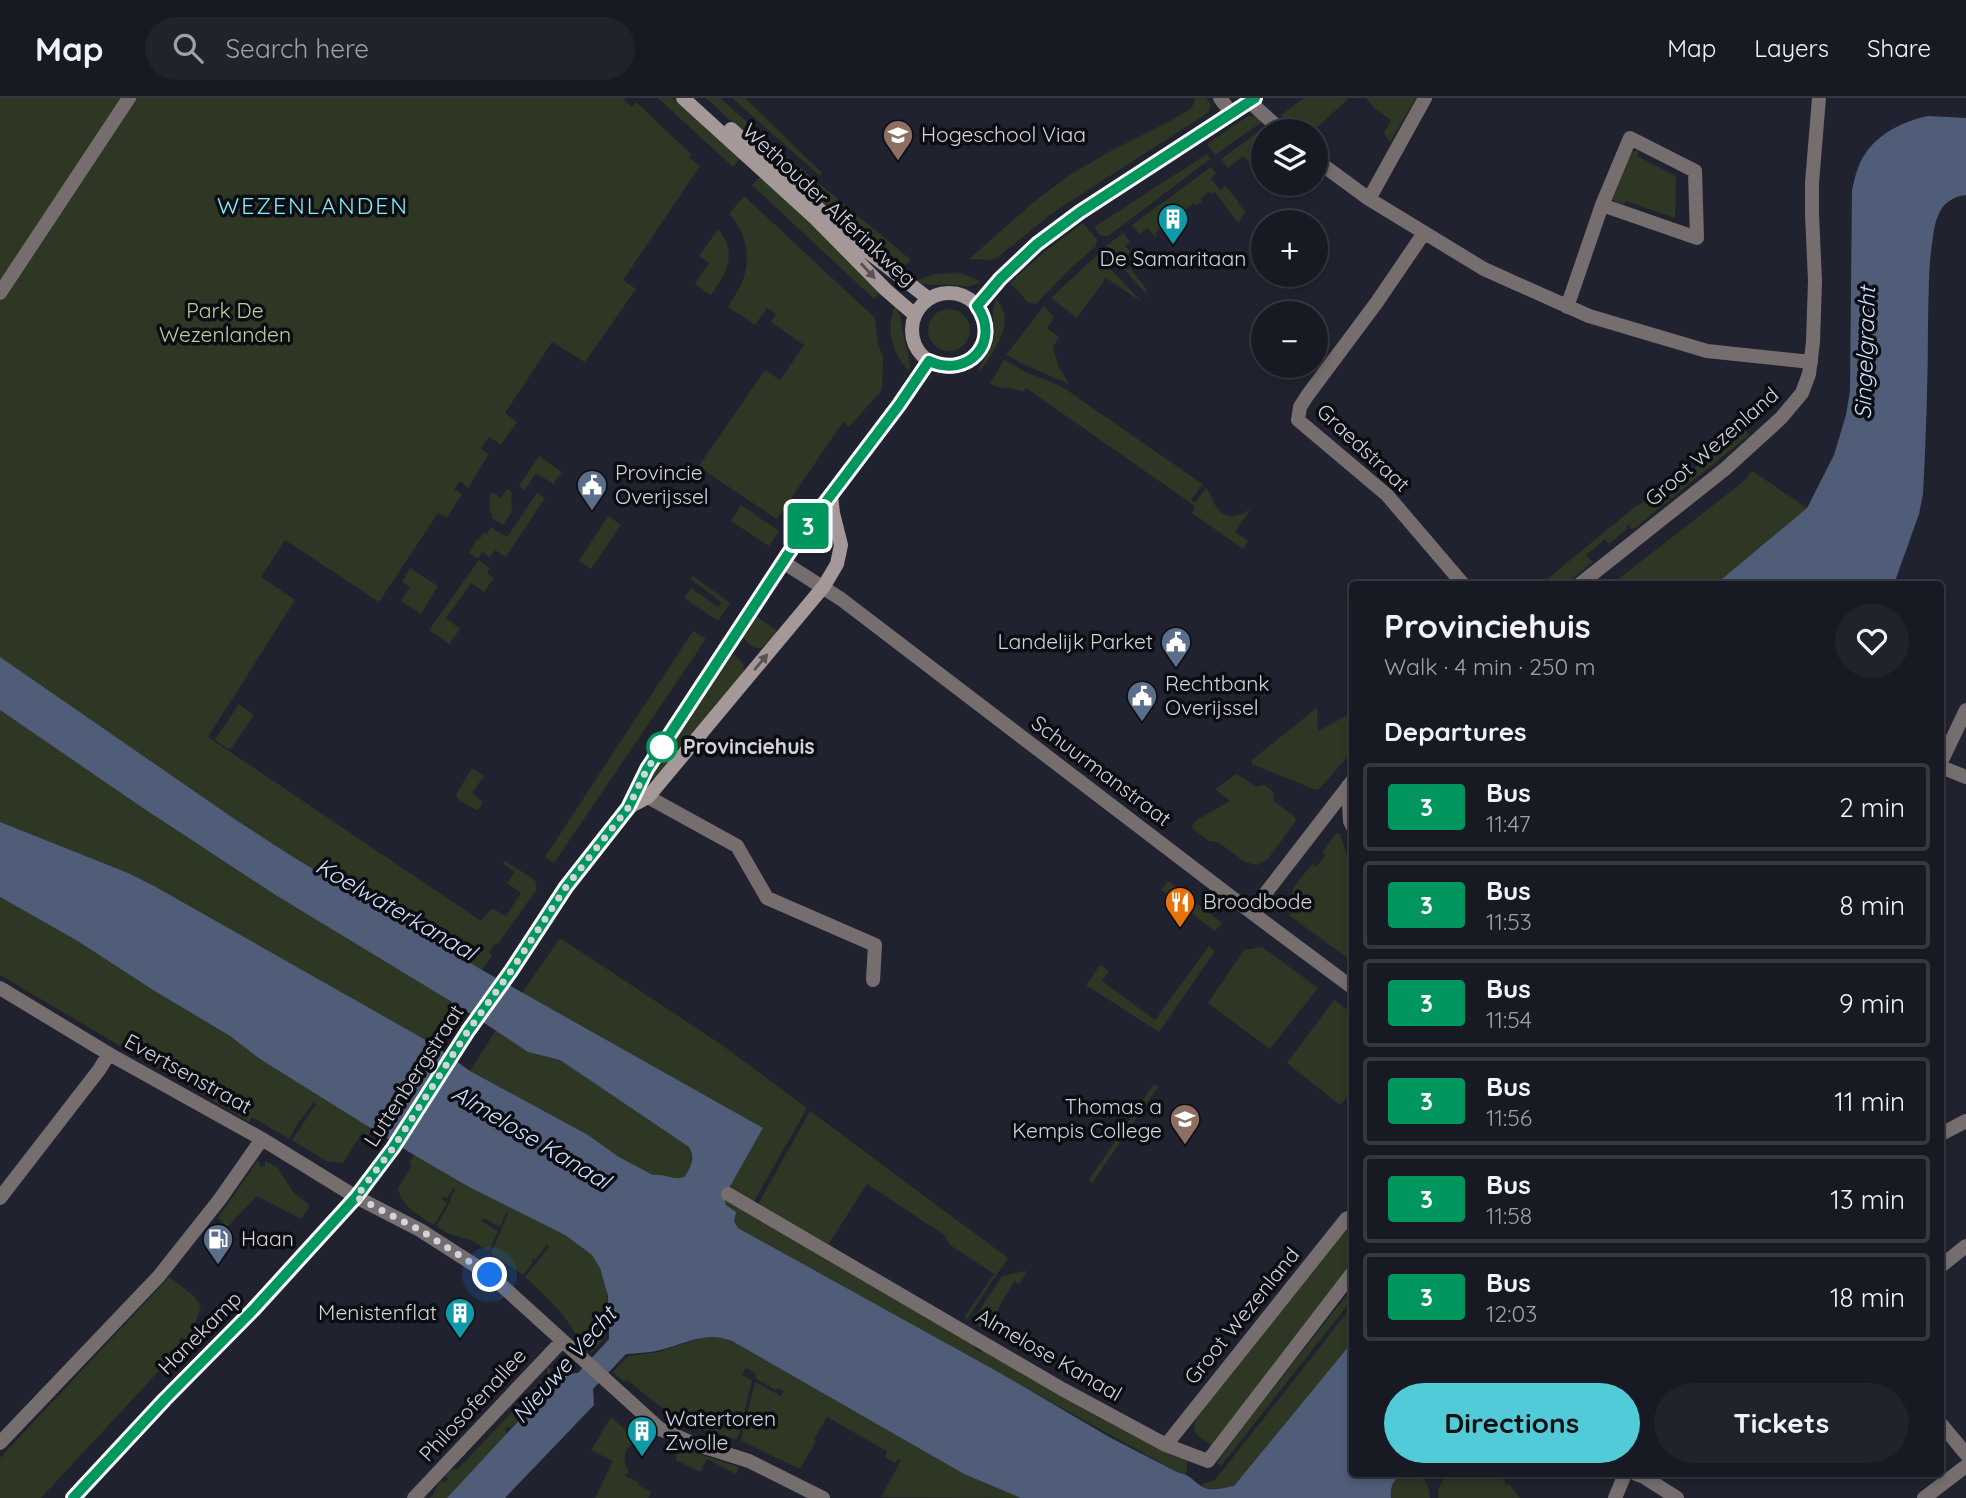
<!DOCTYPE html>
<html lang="en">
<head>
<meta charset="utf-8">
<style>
	body { margin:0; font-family:Quicksand,sans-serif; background:#21232b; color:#f1f3f6; height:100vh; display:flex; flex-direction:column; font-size:26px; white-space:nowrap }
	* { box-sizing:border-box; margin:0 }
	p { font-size:23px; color:#9fa1a6 }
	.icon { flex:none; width:38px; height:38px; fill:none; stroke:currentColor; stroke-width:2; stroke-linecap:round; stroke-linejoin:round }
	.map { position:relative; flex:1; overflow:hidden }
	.side { position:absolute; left:1349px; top:483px; width:595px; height:896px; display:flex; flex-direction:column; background:#181a23; border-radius:7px; box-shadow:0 4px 10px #0003,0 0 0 2px #363841 }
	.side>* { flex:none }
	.badge { padding:0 14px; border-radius:5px; font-size:24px; line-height:46px }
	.tools { position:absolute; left:1251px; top:21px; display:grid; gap:14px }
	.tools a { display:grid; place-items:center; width:77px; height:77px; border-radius:50%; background:#181a23; box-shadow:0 4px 10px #0003,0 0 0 2px #363841; font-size:35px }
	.you { position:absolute; width:35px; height:35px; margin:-18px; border:5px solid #fff; border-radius:50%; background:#1a73e8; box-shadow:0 0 0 10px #1a73e833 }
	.map>.badge { position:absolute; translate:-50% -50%; box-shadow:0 0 0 4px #fff }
	h2 { padding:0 35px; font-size:26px; line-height:63px }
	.round { display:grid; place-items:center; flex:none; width:74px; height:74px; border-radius:37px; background:#21232b }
	.headline { display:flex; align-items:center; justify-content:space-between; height:119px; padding:0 35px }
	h1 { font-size:33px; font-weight:700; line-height:52px }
	.button { display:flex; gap:14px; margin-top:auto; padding:14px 35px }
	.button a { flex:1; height:80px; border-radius:42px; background:#52cbd8; color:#111; font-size:28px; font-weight:700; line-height:80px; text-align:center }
	.button a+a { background:#21232b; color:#f1f3f6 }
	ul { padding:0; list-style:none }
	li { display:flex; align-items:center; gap:21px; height:88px; margin:0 14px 10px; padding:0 21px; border:4px solid #363841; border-radius:7px }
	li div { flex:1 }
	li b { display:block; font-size:26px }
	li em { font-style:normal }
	li .badge { min-width:77px; font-weight:700; text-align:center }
	header { display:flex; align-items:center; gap:42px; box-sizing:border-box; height:98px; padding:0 35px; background:#181a23; border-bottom:2px solid #363841 }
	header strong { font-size:33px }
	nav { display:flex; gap:38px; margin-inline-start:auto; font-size:24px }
	.search { width:490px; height:63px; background:#21232b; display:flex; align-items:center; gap:18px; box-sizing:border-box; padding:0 24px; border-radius:38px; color:#9fa1a6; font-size:26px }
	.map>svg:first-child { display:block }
	.green { fill:#2e3624 }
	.water { fill:#4f5d78 }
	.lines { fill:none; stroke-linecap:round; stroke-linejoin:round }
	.street { stroke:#766e6e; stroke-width:14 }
	.secondary { stroke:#a59898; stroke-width:14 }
	.oneway { fill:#585255 }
	.line-casing { stroke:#fff; stroke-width:16 }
	.line { stroke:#00965e; stroke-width:10 }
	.walk { stroke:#d2d4dc; stroke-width:7; stroke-dasharray:0 12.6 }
	.stop-dot { fill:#fff; stroke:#00965e; stroke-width:3.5 }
	.labels { text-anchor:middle; stroke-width:7; stroke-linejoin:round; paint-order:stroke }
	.poi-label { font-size:21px; fill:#d2d4dc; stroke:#0c0d12; text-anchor:start }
	.street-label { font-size:21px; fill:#d2d4dc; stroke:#0c0d12 }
	.park-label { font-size:21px; fill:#b9d29c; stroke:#0c0d12 }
	.stop-label { font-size:21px; font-weight:bold; fill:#d2d4dc; stroke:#0c0d12; text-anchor:start }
	.neighbourhood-label { font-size:23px; letter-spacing:2px; fill:#82edf8; stroke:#0c0d12 }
	.water-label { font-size:23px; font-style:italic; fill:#cfdffe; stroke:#0c0d12 }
</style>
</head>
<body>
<header>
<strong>Map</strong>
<div class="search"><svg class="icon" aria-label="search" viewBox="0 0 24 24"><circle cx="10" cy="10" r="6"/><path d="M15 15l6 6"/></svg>Search here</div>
<nav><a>Map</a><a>Layers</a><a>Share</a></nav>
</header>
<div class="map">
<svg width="1966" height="1400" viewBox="0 0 1966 1400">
	<rect width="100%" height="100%" fill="#20232f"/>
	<!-- green -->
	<path class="green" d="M0 0H625L624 2 632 9 636 4 691 56 689 59 700 68 623 182 636 191 585 264 552 244 505 315 517 324 501 347 489 339 481 351 489 356 468 390 460 383 454 391 462 396 447 420 438 415 379 504 285 442 261 479 295 502 208 639 481 823 491 811 495 812 506 818 521 795 507 785 515 774 503 766 505 763 535 782 537 791 498 846 495 845 489 854 492 857 482 872 479 870 455 906 457 907 431 945 133 778 0 724Z
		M658 0H671L689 10 741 60 733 69Z
		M706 0H720L779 52 911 162 901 171 854 136Z
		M732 0H745L822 75 820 78Z
		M1195 0H1206L1211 7 1209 14 1051 116 997 160 989 162 969 161 1035 103 1070 77 1105 56 1172 22 1192 10Z
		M1304 0H1349L1313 33C1295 33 1291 33 1281 17Z
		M1366 0H1416L1390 44 1384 35 1391 22 1374 10Z
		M1258 17 1265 22 1215 57 1207 46 1248 18Z
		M1265 29 1268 33H1264L1263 52 1248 64 1243 58 1228 70 1221 61Z
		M1631 53H1639L1637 58 1676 78 1675 120 1626 103 1624 107 1612 102 1611 98Z
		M1207 56 1210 61 1108 138H1101L1094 129Z
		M1211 69 1216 75 1211 81 1220 92 1226 88 1239 105 1238 106 1246 113 1238 125 1215 94 1211 96 1209 94 1201 100 1202 103 1196 108 1194 105 1186 111 1188 114 1181 119 1178 117 1171 123 1172 126 1165 131 1163 129 1155 135 1157 138 1155 139 1148 130 1139 136 1132 127Z
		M761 78 840 151 880 194 874 201 752 87Z
		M744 98 875 220 878 245 883 259 882 292 849 329 843 324 777 421 705 373 700 380 694 375 765 272 780 282 804 247 771 224 776 216 767 210 755 227 728 209C734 199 741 189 744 179 751 158 745 131 729 116Z
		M1083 125 1097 142 1096 148 1072 169 1036 206 1029 205 1010 185 1043 155Z
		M718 131C738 155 727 175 711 197L695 186 709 165 699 158Z
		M1123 135 1130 144 1125 148 1131 154 1123 160 1124 162 1122 164 1128 172 1130 170 1147 192 1145 194 1151 202 1105 149Z
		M1097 157 1142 204 1106 180 1077 220 1051 200Z
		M954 175 964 176 981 184C970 190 963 188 952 187 939 186 928 189 916 183L934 176Z
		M996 201C1018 223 993 254 980 274L979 269C986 258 993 250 994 237 995 224 990 214 996 201Z
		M895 208C903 219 901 228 904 240 907 253 911 261 909 273 892 256 885 231 895 208Z
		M1044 208 1054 219 1047 230 1059 239 1053 249 1059 269 1069 286 1025 267 1006 257Z
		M928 232a21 21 0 1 1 42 0a21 21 0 1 1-42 0Z
		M1004 262 1028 275 1061 288 1201 385 1203 386 1191 402 1195 405 1206 390C1211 396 1213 404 1217 410 1226 423 1243 418 1252 409L1235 434 1248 443 1243 451 1192 415 1195 408 1026 290 1022 294C1011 287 1000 293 990 285Z
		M1739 330 1745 332 1749 337 1634 431 1629 430 1631 428 1630 426 1626 429 1627 431 1609 446 1605 441 1586 457 1593 464 1566 486H1541L1635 409 1690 374 1728 343 1725 340 1733 332Z
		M539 358 562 374 553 386 536 375 525 392 519 388Z
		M1752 373 1807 410 1726 479 1716 486H1612L1743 384Z
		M507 391 512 394 511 407 513 412 503 427 491 419 493 417 489 412 490 406 489 404 491 401 489 399 492 394 501 400Z
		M537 395 545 400 506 459 495 452 490 459 482 454 478 461 469 455 477 441 479 442 484 434 487 436 491 429 507 439Z
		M741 407 779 433 769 448 731 423Z
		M608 418 621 427 591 471 579 463Z
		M479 462 490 470 487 475 494 480 484 494 471 485 446 520 460 531 449 546 429 532Z
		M410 470 438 488 421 516 401 503 410 489 402 484Z
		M693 478 730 505 718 523 684 500 691 490 718 509 722 505 691 481Z
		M756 518 780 535C766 549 758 559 743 539Z
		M693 533 706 541 554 765 545 759Z
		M734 557 743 565 744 574 654 682 648 678 728 558Z
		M239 606 254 617 230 652 215 642Z
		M1317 610 1318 633 1353 614V653L1320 690 1316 692 1252 666V662Z
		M472 670 484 678 472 695 483 704 479 711 477 712 460 703 456 697Z
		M1237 676 1256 689C1264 685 1268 688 1274 695L1273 702 1296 720 1295 724 1268 761 1257 767 1245 764 1218 744 1209 743 1194 732 1192 728 1195 723 1230 703 1215 691Z
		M1336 735 1340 736 1353 774V864L1290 818 1293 790 1312 766 1316 769 1325 758 1322 755Z
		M1168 783 1222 825 1215 833 1161 792Z
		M0 799 76 842 153 892 230 938 260 961 373 1030 368 1038 362 1035 343 1065 326 1063 292 1042 316 1006 314 1004 298 1025 289 1041 252 1019 249 1024 0 877Z
		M560 840 719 945 807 1010 753 1105 728 1090 763 1030 522 895Z
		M1209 848 1215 853 1159 934 1086 887 1100 867 1109 873 1102 883 1155 922Z
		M1262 849 1318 890 1270 951 1208 905 1244 852Z
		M1334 902 1353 916V992L1340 1007 1287 965Z
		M496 932 528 954 560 962 689 1049C696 1060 692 1073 680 1081L653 1077 619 1059 588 1037 470 973Z
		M1154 986 1158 989 1092 1085 1089 1082Z
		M810 1013 1008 1160 967 1221 964 1220 994 1176 950 1147 944 1137 867 1086 828 1147 757 1108Z
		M414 1057 469 1089 565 1137 592 1157 600 1170 606 1188 608 1207 606 1239 592 1254 584 1247 587 1242 586 1241 581 1246C566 1216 550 1202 525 1179L549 1149 547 1147 535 1162 533 1161 531 1162 533 1165 523 1177 491 1155 508 1116 506 1115 500 1129 484 1120 481 1123 498 1133 489 1153 472 1143 447 1135 436 1128 451 1103 450 1101 455 1091 453 1090 447 1100 444 1099 442 1101 447 1105 434 1127C419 1118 401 1108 398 1090L412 1068 409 1065Z
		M258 1062 260 1069 265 1068V1063L278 1070 293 1094 308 1106 309 1109 301 1121 257 1098 227 1129 218 1120Z
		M724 1099 975 1246 973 1249 981 1254 984 1251 1188 1361 1186 1376 1179 1375 738 1130C736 1127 724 1102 724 1099Z
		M1353 1125V1166L1212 1348 1196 1336 1194 1328 1196 1321 1346 1129Z
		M1025 1173 1027 1174 1019 1186 1014 1183 986 1232 972 1224 1002 1178Z
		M169 1179 194 1198 201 1208 194 1228 197 1230 187 1244 182 1239 179 1243 183 1247 41 1400H0V1360Z
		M1353 1189V1200L1221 1368 1217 1365 1248 1322Z
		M1353 1207V1243L1245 1376 1234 1388 1214 1391 1203 1389 1202 1386 1215 1382Z
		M707 1238 725 1240 732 1243 964 1376 1021 1400 881 1399 901 1362 898 1361 895 1365 885 1359 887 1353 827 1319 814 1341 816 1343 800 1371 742 1343 741 1341 755 1284 781 1298 784 1293 778 1290 776 1292 756 1281 755 1275 746 1270 742 1277 752 1282 738 1340 735 1341 695 1329 676 1321 628 1283V1280L624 1284 613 1274 628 1258 658 1254Z
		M547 1268 555 1276H562L511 1330 507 1329 505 1332 507 1335 504 1339 447 1400H430C436 1394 436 1388 441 1382L445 1385 448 1381 445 1378 451 1372 458 1371 545 1279 547 1275Z
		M611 1319 638 1343C624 1348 621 1361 629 1374L625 1378 639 1384 638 1387 651 1394 648 1400H595L613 1363 591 1352Z
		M674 1348 739 1369 736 1376 707 1361 700 1374 678 1363 677 1364Z
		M1402 1376C1422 1375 1428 1380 1430 1400H1391C1390 1389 1393 1382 1402 1376Z
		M1446 1376H1500L1506 1387 1509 1386 1520 1400H1438V1392Z"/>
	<!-- water -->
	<path class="water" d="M1928 18 1966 20V97C1953 98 1942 106 1938 118 1935 124 1934 132 1933 139 1928 168 1929 195 1928 224 1928 281 1926 339 1923 396L1919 416 1894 486H1716L1807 410 1834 357 1846 317 1850 293 1852 92C1854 85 1855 77 1858 70 1869 40 1899 24 1928 18Z
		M0 559 233 720 293 759 482 872 763 1030 724 1099 726 1107 736 1114 734 1123 738 1130 1000 1275 1111 1340 1179 1375C1192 1376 1197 1390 1210 1391 1218 1392 1227 1389 1234 1388L1353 1243V1376H1402C1393 1382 1390 1389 1391 1400H1021L964 1376 732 1243C706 1232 685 1246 660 1252 649 1255 637 1255 626 1256L593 1291 594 1307 505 1400H447L562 1276 578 1275 609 1241 608 1198 600 1170 592 1157 565 1137 469 1089 414 1057 260 961 230 938 153 892 76 842 0 799V724L128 775 154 788 431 945 470 973 588 1037 619 1059 653 1077C664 1075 674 1083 684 1079 691 1069 696 1060 689 1049L560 962 528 954 457 907 274 796 143 710 0 612Z"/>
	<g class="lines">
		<!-- street -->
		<path class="street" d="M1220 0 1232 16
			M1250 4 1282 33
			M1316 62 1369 101 1484 171 1589 218 1707 253 1811 264
			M1369 101 1425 0
			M1424 135 1377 204 1307 298 1300 309 1298 322 1387 397 1463 486
			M0 195 129 0
			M1567 209 1602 107 1630 40 1695 73 1697 140 1602 107
			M783 464 841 501 1251 814 1353 890
			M1580 486 1725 371 1781 320 1802 295 1809 276 1813 244 1815 183 1812 116V85L1819 0
			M1941 664 1966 612
			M1941 669 1966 679
			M1348 688 1350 723 1353 729
			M648 699 737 748 767 800 875 847 873 882
			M1251 814 1353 682
			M0 890 109 956 262 1041 356 1099 420 1132 490 1177 660 1331 692 1345 749 1363 823 1400
			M1941 1036 1966 1023
			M728 1096 1062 1291 1166 1347 1208 1363 1353 1174
			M0 1100 99 972 109 956
			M1941 1168 1966 1148
			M1941 1326 1966 1356
			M0 1345 159 1178 220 1101 262 1041
			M1166 1347 1346 1121 1353 1118
			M1636 1376 1644 1379 1677 1400
			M414 1400 562 1243
			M1615 1400 1625 1376
			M1924 1400 1966 1368"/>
		<!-- secondary -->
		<path class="secondary" d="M683 0 815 120 886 192 915 217
			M731 31 854 143 929 201
			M912 232a37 37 0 1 1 74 0a37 37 0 1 1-74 0Z
			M977 208 1000 181 1037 146 1080 114 1255 0
			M629 709 648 699 824 488 837 466 841 447 833 415 831 398
			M73 1400 165 1301 253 1212 356 1099 393 1050 468 933 511 873 566 789 628 710 647 671 800 438 899 307 929 263"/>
	</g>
	<!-- one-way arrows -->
	<defs><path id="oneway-solid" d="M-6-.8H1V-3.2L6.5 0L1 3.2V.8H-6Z" transform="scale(1.75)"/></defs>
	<g class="oneway">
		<use href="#oneway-solid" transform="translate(868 173) rotate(47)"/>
		<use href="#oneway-solid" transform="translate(761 564) rotate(-50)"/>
	</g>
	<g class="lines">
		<!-- line casing -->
		<g class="line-casing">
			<path id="line" d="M73 1400 165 1301 253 1212 356 1099 393 1050 468 933 511 873 566 789 628 710 647 671 800 438 899 307 929 263C968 281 1002 244 977 208L1000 181 1037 146 1080 114 1255 0"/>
		</g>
		<!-- line -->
		<use href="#line" class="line"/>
		<!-- walk -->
		<path class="walk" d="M490 1177 420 1132 356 1099 393 1050 468 933 511 873 566 789 628 710 647 671 662 649"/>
	</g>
	<!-- icons -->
	<defs>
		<g id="university-pin" transform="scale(1.575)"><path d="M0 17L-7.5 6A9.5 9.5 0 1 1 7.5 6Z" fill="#8d6e63" stroke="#0c0d12"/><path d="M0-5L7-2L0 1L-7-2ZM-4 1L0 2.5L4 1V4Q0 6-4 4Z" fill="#fff"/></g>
		<g id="building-pin" transform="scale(1.575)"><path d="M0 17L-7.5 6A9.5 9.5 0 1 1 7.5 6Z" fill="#0f9aa8" stroke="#0c0d12"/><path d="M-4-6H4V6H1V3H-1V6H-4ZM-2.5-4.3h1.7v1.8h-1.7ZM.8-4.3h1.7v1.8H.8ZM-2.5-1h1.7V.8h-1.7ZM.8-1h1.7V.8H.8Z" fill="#fff"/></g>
		<g id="civic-pin" transform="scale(1.575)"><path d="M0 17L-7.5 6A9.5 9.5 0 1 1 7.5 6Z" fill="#5c6f8a" stroke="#0c0d12"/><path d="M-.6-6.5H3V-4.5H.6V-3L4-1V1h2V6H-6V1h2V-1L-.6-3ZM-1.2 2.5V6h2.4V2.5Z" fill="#fff"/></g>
		<g id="restaurant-pin" transform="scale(1.575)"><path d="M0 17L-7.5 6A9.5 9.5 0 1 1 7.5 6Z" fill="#e8710a" stroke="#0c0d12"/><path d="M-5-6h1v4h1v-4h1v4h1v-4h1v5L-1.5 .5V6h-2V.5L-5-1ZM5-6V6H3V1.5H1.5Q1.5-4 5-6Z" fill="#fff"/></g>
		<g id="school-pin" transform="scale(1.575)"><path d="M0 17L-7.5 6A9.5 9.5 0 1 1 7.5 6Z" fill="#8d6e63" stroke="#0c0d12"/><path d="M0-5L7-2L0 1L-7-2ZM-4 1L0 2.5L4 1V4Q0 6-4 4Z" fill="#fff"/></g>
		<g id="fuel-pin" transform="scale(1.575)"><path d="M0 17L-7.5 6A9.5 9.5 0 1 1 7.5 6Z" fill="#5c6f8a" stroke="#0c0d12"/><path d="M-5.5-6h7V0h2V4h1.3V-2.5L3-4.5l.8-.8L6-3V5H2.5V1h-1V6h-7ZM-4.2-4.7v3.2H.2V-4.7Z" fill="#fff"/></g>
	</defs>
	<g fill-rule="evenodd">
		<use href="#university-pin" x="898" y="37"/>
		<use href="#building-pin" x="1173" y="121"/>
		<use href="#civic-pin" x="592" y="387"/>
		<use href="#civic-pin" x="1176" y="544"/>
		<use href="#civic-pin" x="1142" y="598"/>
		<use href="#restaurant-pin" x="1180" y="804"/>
		<use href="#school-pin" x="1185" y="1021"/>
		<use href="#fuel-pin" x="218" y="1141"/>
		<use href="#building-pin" x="460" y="1215"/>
		<use href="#building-pin" x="642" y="1333"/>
	</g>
	<!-- markers -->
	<circle class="stop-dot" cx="662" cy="649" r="14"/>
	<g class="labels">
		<!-- poi labels -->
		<g class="poi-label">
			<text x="921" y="44">Hogeschool Viaa</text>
			<text x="1173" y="168" text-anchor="middle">De Samaritaan</text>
			<text x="615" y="382">Provincie<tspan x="615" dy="24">Overijssel</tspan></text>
			<text x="1153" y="551" text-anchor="end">Landelijk Parket</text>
			<text x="1165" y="593">Rechtbank<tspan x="1165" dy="24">Overijssel</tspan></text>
			<text x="1203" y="811">Broodbode</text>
			<text x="1162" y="1016" text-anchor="end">Thomas a<tspan x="1162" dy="24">Kempis College</tspan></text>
			<text x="241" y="1148">Haan</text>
			<text x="437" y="1222" text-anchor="end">Menistenflat</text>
			<text x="665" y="1328">Watertoren<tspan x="665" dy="24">Zwolle</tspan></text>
		</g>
		<!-- street labels -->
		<g class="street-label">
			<text transform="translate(829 107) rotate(43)" y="7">Wethouder Alferinkweg</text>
			<text transform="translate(1712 349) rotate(-41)" y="7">Groot Wezenland</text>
			<text transform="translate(1363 350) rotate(43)" y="7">Graedstraat</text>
			<text transform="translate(1101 673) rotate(37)" y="7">Schuurmanstraat</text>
			<text transform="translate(188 976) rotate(29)" y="7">Evertsenstraat</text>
			<text transform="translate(414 978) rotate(-57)" y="7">Luttenbergstraat</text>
			<text transform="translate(1242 1218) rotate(-51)" y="7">Groot Wezenland</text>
			<text transform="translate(200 1235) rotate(-45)" y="7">Hanekamp</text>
			<text transform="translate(1049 1257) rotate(30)" y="7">Almelose Kanaal</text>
			<text transform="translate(473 1307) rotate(-47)" y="7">Philosofenallee</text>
		</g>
		<!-- park labels -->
		<g class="park-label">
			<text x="225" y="220">Park De<tspan x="225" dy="24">Wezenlanden</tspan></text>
		</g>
		<!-- stop labels -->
		<g class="stop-label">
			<text x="683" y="656">Provinciehuis</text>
		</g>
		<!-- neighbourhood labels -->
		<g class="neighbourhood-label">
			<text x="313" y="116">WEZENLANDEN</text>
		</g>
		<!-- water labels -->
		<g class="water-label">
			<text transform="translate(1865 255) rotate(-88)" y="8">Singelgracht</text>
			<text transform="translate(396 811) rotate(30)" y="8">Koelwaterkanaal</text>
			<text transform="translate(531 1039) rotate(31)" y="8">Almelose Kanaal</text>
			<text transform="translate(564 1267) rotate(-49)" y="8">Nieuwe Vecht</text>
		</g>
	</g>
</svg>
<div class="tools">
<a><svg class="icon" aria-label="layers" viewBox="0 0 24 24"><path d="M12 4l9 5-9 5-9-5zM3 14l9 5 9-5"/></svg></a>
<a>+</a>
<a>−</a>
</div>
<div class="you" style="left:490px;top:1177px"></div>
<b class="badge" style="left:808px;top:428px;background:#00965e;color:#fff">3</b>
<section class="side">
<div class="headline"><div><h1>Provinciehuis</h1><p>Walk · 4 min · 250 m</p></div><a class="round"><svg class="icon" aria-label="heart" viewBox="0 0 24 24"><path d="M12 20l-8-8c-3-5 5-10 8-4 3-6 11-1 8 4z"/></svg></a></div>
<h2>Departures</h2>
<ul>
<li><span class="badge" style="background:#00965e;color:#fff">3</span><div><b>Bus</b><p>11:47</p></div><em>2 min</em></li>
<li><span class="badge" style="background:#00965e;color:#fff">3</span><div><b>Bus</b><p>11:53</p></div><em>8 min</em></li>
<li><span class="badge" style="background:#00965e;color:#fff">3</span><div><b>Bus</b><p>11:54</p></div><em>9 min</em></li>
<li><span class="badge" style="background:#00965e;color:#fff">3</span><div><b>Bus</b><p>11:56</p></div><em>11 min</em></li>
<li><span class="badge" style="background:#00965e;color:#fff">3</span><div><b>Bus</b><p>11:58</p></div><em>13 min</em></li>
<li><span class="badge" style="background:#00965e;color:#fff">3</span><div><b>Bus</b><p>12:03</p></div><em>18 min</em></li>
</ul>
<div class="button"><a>Directions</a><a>Tickets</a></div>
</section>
</div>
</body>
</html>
